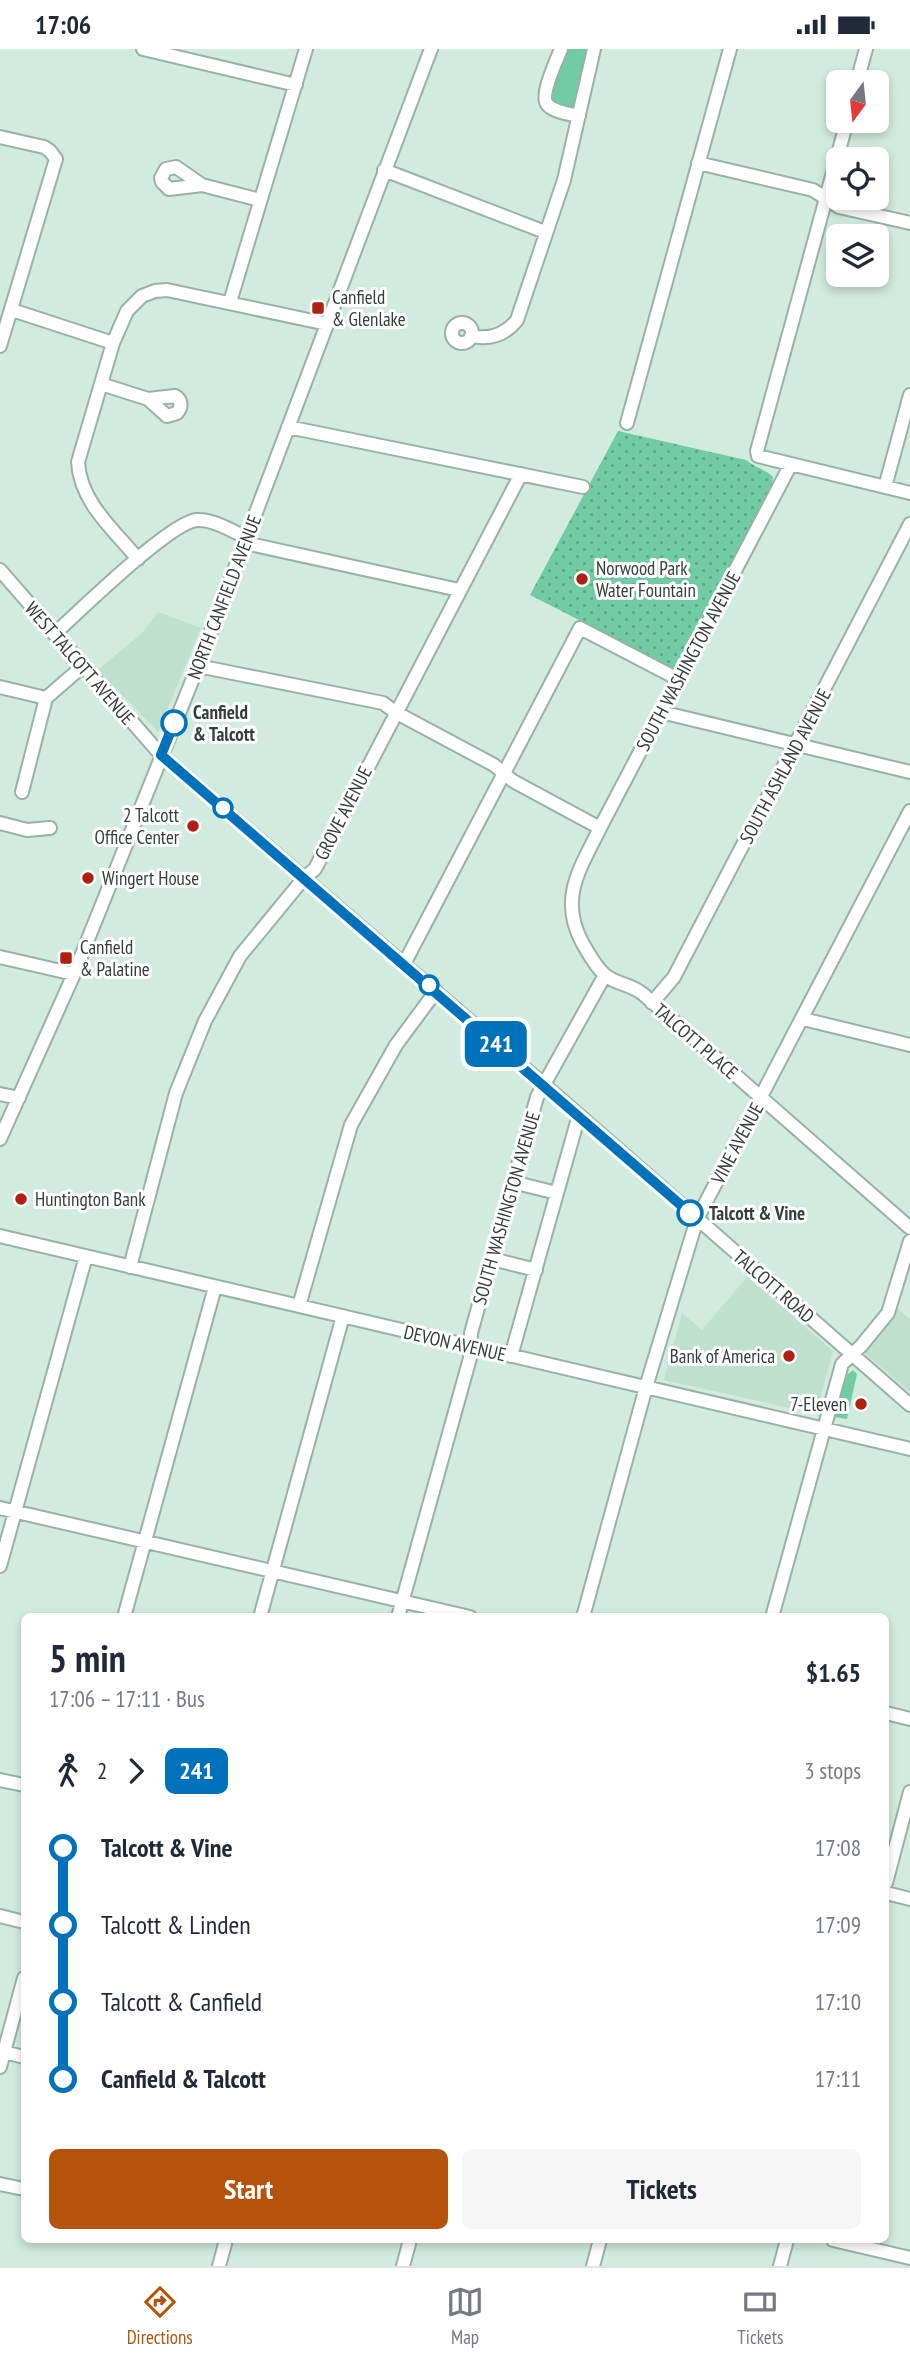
<!DOCTYPE html>
<html lang="en">
<head>
<meta charset="utf-8">
<style>
	body { margin:0; font-family:"PT Sans Narrow",sans-serif; background:#f6f6f7; color:#1f2937; height:100vh; display:flex; flex-direction:column; font-size:26px; white-space:nowrap }
	* { box-sizing:border-box; margin:0 }
	p { font-size:23px; color:#747a83 }
	.icon { flex:none; width:38px; height:38px; fill:none; stroke:currentColor; stroke-width:2; stroke-linecap:round; stroke-linejoin:round }
	.map { position:relative; flex:1; overflow:hidden }
	.side { position:absolute; left:21px; top:1564px; width:868px; height:630px; display:flex; flex-direction:column; background:#fff; border-radius:10px; box-shadow:0 4px 10px #0003 }
	.side>* { flex:none }
	.badge { padding:0 14px; border-radius:10px; font-size:24px; line-height:46px }
	.needle { width:46px; rotate:195deg }
	.controls { position:absolute; left:826px; top:21px; display:grid; gap:14px }
	.controls a { display:grid; place-items:center; width:63px; height:63px; border-radius:10px; background:#fff; box-shadow:0 4px 10px #0003; font-size:35px }
	.map>.badge { position:absolute; translate:-50% -50%; box-shadow:0 0 0 4px #fff }
	.legs { display:flex; align-items:center; gap:10px; height:77px; padding:0 28px; font-size:23px }
	.legs p { margin-inline-start:auto }
	.headline { display:flex; align-items:center; justify-content:space-between; height:119px; padding:0 28px }
	h1 { font-size:38px; font-weight:800; line-height:52px }
	.button { display:flex; gap:14px; margin-top:auto; padding:14px 28px }
	.button a { flex:1; height:80px; border-radius:10px; background:#b45309; color:#fff; font-size:28px; font-weight:800; line-height:80px; text-align:center }
	.button a+a { background:#f6f6f7; color:#1f2937 }
	ul { padding:0 28px; list-style:none }
	li { display:flex; align-items:center; gap:24px; height:77px; font-size:26px }
	li i { display:grid; place-items:center; width:10px; height:100%; margin:0 9px; background:currentColor }
	li i::after { content:''; width:18px; height:18px; margin:-9px; border:5px solid; border-radius:50%; background:#fff }
	li p { margin-inline-start:auto }
	li:first-child i { background:linear-gradient(#0000 50%,currentColor 0) }
	li:last-child i { background:linear-gradient(currentColor 50%,#0000 0) }
	.status { display:flex; justify-content:space-between; align-items:center; height:49px; padding:0 35px; background:#fff; direction:ltr }
	.status svg { height:19px; fill:currentColor }
	.tab-bar { display:flex; justify-content:space-around; align-items:center; height:98px; border-top:2px solid #e0e1e3; background:#fff; font-size:19px; color:#747a83 }
	.tab-bar a { display:grid; justify-items:center; gap:4px }
	.tab-bar .on { color:#b45309 }
	.map>svg:first-child { display:block }
	.built { fill:#bfe0cf }
	.green { fill:#71cba3 }
	.park { fill:url(#park-dots) }
	.lines { fill:none; stroke-linecap:round; stroke-linejoin:round }
	.minor-casing { stroke:#99b2a5; stroke-width:16 }
	.minor { stroke:#fff; stroke-width:12 }
	.line-1-casing { stroke:#fff; stroke-width:16 }
	.line-1 { stroke:#0072bc; stroke-width:10 }
	.poi-dot { fill:#af2013; stroke:#fff; stroke-width:2.5 }
	.stop-1-dot { fill:#fff; stroke:#0072bc; stroke-width:3.5 }
	.labels { text-anchor:middle; stroke-width:6; stroke-linejoin:round; paint-order:stroke }
	.poi-label { font-size:19px; fill:#353f3a; stroke:#fff; text-anchor:start }
	.street-label { font-size:19px; fill:#353f3a; stroke:#fff }
	.stop-label { font-size:19px; font-weight:bold; fill:#353f3a; stroke:#fff; text-anchor:start }
</style>
</head>
<body>
<div class="status"><b>17:06</b><svg viewBox="0 0 49 12"><path d="M0 12V9h3v3zM5 12V6h3v6zM10 12V3h3v9zM15 12V0h3v12zM26 1h20v11H26zM47 4h2v5h-2z"/></svg></div>
<div class="map">
<svg width="910" height="2217" viewBox="0 0 910 2217">
	<defs>
		<pattern id="park-dots" width="8" height="8" patternUnits="userSpaceOnUse" patternTransform="scale(1.75)"><rect width="8" height="8" fill="#71cba3"/><path d="M2 2h.1M6 6h.1" fill="none" stroke="#5ea686" stroke-width="1.8" stroke-linecap="round"/></pattern>
	</defs>
	<rect width="100%" height="100%" fill="#d1ebde"/>
	<!-- built -->
	<path class="built" d="M158 563 201 579 158 683 98 621 142 584Z
		M747 1228 833 1302 816 1365 664 1331 682 1264 702 1281Z
		M893 1255 910 1270V1343L861 1301Z"/>
	<!-- green -->
	<path class="green" d="M562 0H594L580 65 548 51Z
		M853 1321 857 1325 847 1370 834 1368 843 1329Z"/>
	<!-- park -->
	<path class="park" d="M618 382 746 411C754 418 765 420 773 428L772 438 678 617 673 619 530 546Z"/>
	<g class="lines">
		<!-- minor casing -->
		<g class="minor-casing">
			<path id="minor" d="M143 0 296 36
				M561 0C557 10 540 46 547 55 553 63 570 65 579 67
				M857 33 866 0
				M847 72 757 402 758 407 910 444
				M0 88 44 98 50 102 56 110 0 297
				M698 114 813 141 839 158 910 174
				M384 121 545 183
				M202 136 169 140 162 133 161 129 166 120 176 118 202 136 260 151
				M230 253 306 0
				M12 261 113 294
				M452 284a10 10 0 1 1 20 0a10 10 0 1 1-20 0Z
				M471 287C490 291 505 286 517 271L564 131 594 0
				M101 335 148 350 167 367 177 364C182 358 182 351 175 347L148 350
				M627 374 730 0
				M288 378 583 438
				M791 415 600 779C580 820 558 850 583 895 589 905 595 917 605 926 615 935 631 935 643 945L910 1179
				M885 438 910 346
				M245 494 459 541
				M138 510C114 481 80 453 78 413L113 294 127 262 142 247 155 242 167 241 327 275
				M0 521 161 706 579 1066 910 1356
				M54 585C79 563 170 473 197 471 213 470 232 482 247 489
				M198 617 383 654 395 663 494 716 513 732 600 779
				M0 638 46 649
				M661 663 910 723
				M22 743 46 649 83 617
				M0 774 27 781 50 779
				M0 908 74 925
				M404 915 580 579 678 630
				M652 954 674 928 910 475
				M803 970 910 996
				M0 1045 19 1049
				M0 1090 74 925 198 617 431 0
				M512 1133 557 1144
				M0 1187 910 1400
				M492 1210 536 1221
				M130 1218 176 1044 205 972 240 907 304 829 315 820 521 425
				M299 1257 351 1076 396 996 436 942
				M511 1307 579 1066
				M0 1459 470 1568
				M0 1517 86 1207
				M124 1568 215 1238
				M260 1568 343 1267
				M398 1568 470 1309 471 1284 537 1048 605 926
				M583 1568 646 1338 697 1170 910 762
				M772 1568 842 1315 861 1297 888 1264 910 1192
				M886 1664 910 1670
				M0 1731 24 1736
				M886 1834 910 1743
				M886 1844 910 1850
				M0 1867 24 1873
				M0 2002 24 2008
				M0 2018 24 1929
				M0 2135 24 2140
				M833 2191 910 2209
				M219 2217 226 2191
				M403 2217 410 2191
				M593 2217 600 2191
				M780 2217 787 2191"/>
		</g>
		<!-- minor -->
		<use href="#minor" class="minor"/>
	</g>
	<g class="lines">
		<!-- line-1 casing -->
		<g class="line-1-casing">
			<path id="line-1" d="M174 674 161 706 690 1164"/>
		</g>
		<!-- line-1 -->
		<use href="#line-1" class="line-1"/>
	</g>
	<!-- markers -->
	<g class="poi-dot">
		<rect x="311" y="252" width="14" height="14" rx="3.5"/>
		<circle cx="582" cy="530" r="7"/>
		<circle cx="193" cy="777" r="7"/>
		<circle cx="88" cy="829" r="7"/>
		<rect x="59" y="902" width="14" height="14" rx="3.5"/>
		<circle cx="21" cy="1150" r="7"/>
		<circle cx="789" cy="1307" r="7"/>
		<circle cx="861" cy="1355" r="7"/>
	</g>
	<g class="stop-1-dot">
		<circle cx="174" cy="674" r="12"/>
		<circle cx="223" cy="759" r="9"/>
		<circle cx="429" cy="936" r="9"/>
		<circle cx="690" cy="1164" r="12"/>
	</g>
	<g class="labels">
		<!-- poi labels -->
		<g class="poi-label">
			<text x="332" y="255">Canfield<tspan x="332" dy="22">&amp; Glenlake</tspan></text>
			<text x="596" y="526">Norwood Park<tspan x="596" dy="22">Water Fountain</tspan></text>
			<text x="179" y="773" text-anchor="end">2 Talcott<tspan x="179" dy="22">Office Center</tspan></text>
			<text x="102" y="836">Wingert House</text>
			<text x="80" y="905">Canfield<tspan x="80" dy="22">&amp; Palatine</tspan></text>
			<text x="35" y="1157">Huntington Bank</text>
			<text x="775" y="1314" text-anchor="end">Bank of America</text>
			<text x="847" y="1362" text-anchor="end">7-Eleven</text>
		</g>
		<!-- street labels -->
		<g class="street-label">
			<text transform="translate(224 548) rotate(-69)" y="7">NORTH CANFIELD AVENUE</text>
			<text transform="translate(688 612) rotate(-62)" y="7">SOUTH WASHINGTON AVENUE</text>
			<text transform="translate(80 614) rotate(49)" y="7">WEST TALCOTT AVENUE</text>
			<text transform="translate(785 717) rotate(-62)" y="7">SOUTH ASHLAND AVENUE</text>
			<text transform="translate(343 764) rotate(-63)" y="7">GROVE AVENUE</text>
			<text transform="translate(696 992) rotate(41)" y="7">TALCOTT PLACE</text>
			<text transform="translate(737 1094) rotate(-62)" y="7">VINE AVENUE</text>
			<text transform="translate(506 1159) rotate(-74)" y="7">SOUTH WASHINGTON AVENUE</text>
			<text transform="translate(774 1237) rotate(41)" y="7">TALCOTT ROAD</text>
			<text transform="translate(455 1294) rotate(13)" y="7">DEVON AVENUE</text>
		</g>
		<!-- stop labels -->
		<g class="stop-label">
			<text x="193" y="670">Canfield<tspan x="193" dy="22">&amp; Talcott</tspan></text>
			<text x="709" y="1171">Talcott &amp; Vine</text>
		</g>
	</g>
</svg>
<div class="controls">
<a><svg class="needle" viewBox="-14 -14 28 28"><path d="M0-13l5 13h-10z" fill="#e53935"/><path d="M0 13l5-13h-10z" fill="#747a83"/></svg></a>
<a><svg class="icon" aria-label="locate" viewBox="0 0 24 24"><circle cx="12" cy="12" r="6"/><path d="M12 2v4M12 18v4M2 12h4M18 12h4"/></svg></a>
<a><svg class="icon" aria-label="layers" viewBox="0 0 24 24"><path d="M12 4l9 5-9 5-9-5zM3 14l9 5 9-5"/></svg></a>
</div>
<b class="badge" style="left:496px;top:995px;background:#0072bc;color:#fff">241</b>
<section class="side">
<div class="headline"><div><h1>5 min</h1><p>17:06 – 17:11 · Bus</p></div><b>$1.65</b></div>
<div class="legs"><svg class="icon" aria-label="walk" viewBox="0 0 24 24"><circle cx="13" cy="4" r="2"/><path d="M13 8l-2 6 4 7M11 14l-3 7M7 12l3-4h3l4 4"/></svg>2<svg class="icon" aria-label="forward" viewBox="0 0 24 24"><path d="M9 5l7 7-7 7"/></svg><b class="badge" style="background:#0072bc;color:#fff">241</b><p>3 stops</p></div>
<ul>
<li><i style="color:#0072bc"></i><b>Talcott &amp; Vine</b><p>17:08</p></li>
<li><i style="color:#0072bc"></i><span>Talcott &amp; Linden</span><p>17:09</p></li>
<li><i style="color:#0072bc"></i><span>Talcott &amp; Canfield</span><p>17:10</p></li>
<li><i style="color:#0072bc"></i><b>Canfield &amp; Talcott</b><p>17:11</p></li>
</ul>
<div class="button"><a>Start</a><a>Tickets</a></div>
</section>
</div>
<nav class="tab-bar">
<a class="on"><svg class="icon" aria-label="directions" viewBox="0 0 24 24"><path d="M12 3l9 9-9 9-9-9zM9 14v-3h6M13 9l2 2-2 2"/></svg>Directions</a>
<a><svg class="icon" aria-label="map" viewBox="0 0 24 24"><path d="M3 6l6-2 6 2 6-2v14l-6 2-6-2-6 2zM9 4v14M15 6v14"/></svg>Map</a>
<a><svg class="icon" aria-label="tickets" viewBox="0 0 24 24"><path d="M3 7h18v10H3zM15 7v10"/></svg>Tickets</a>
</nav>
</body>
</html>
